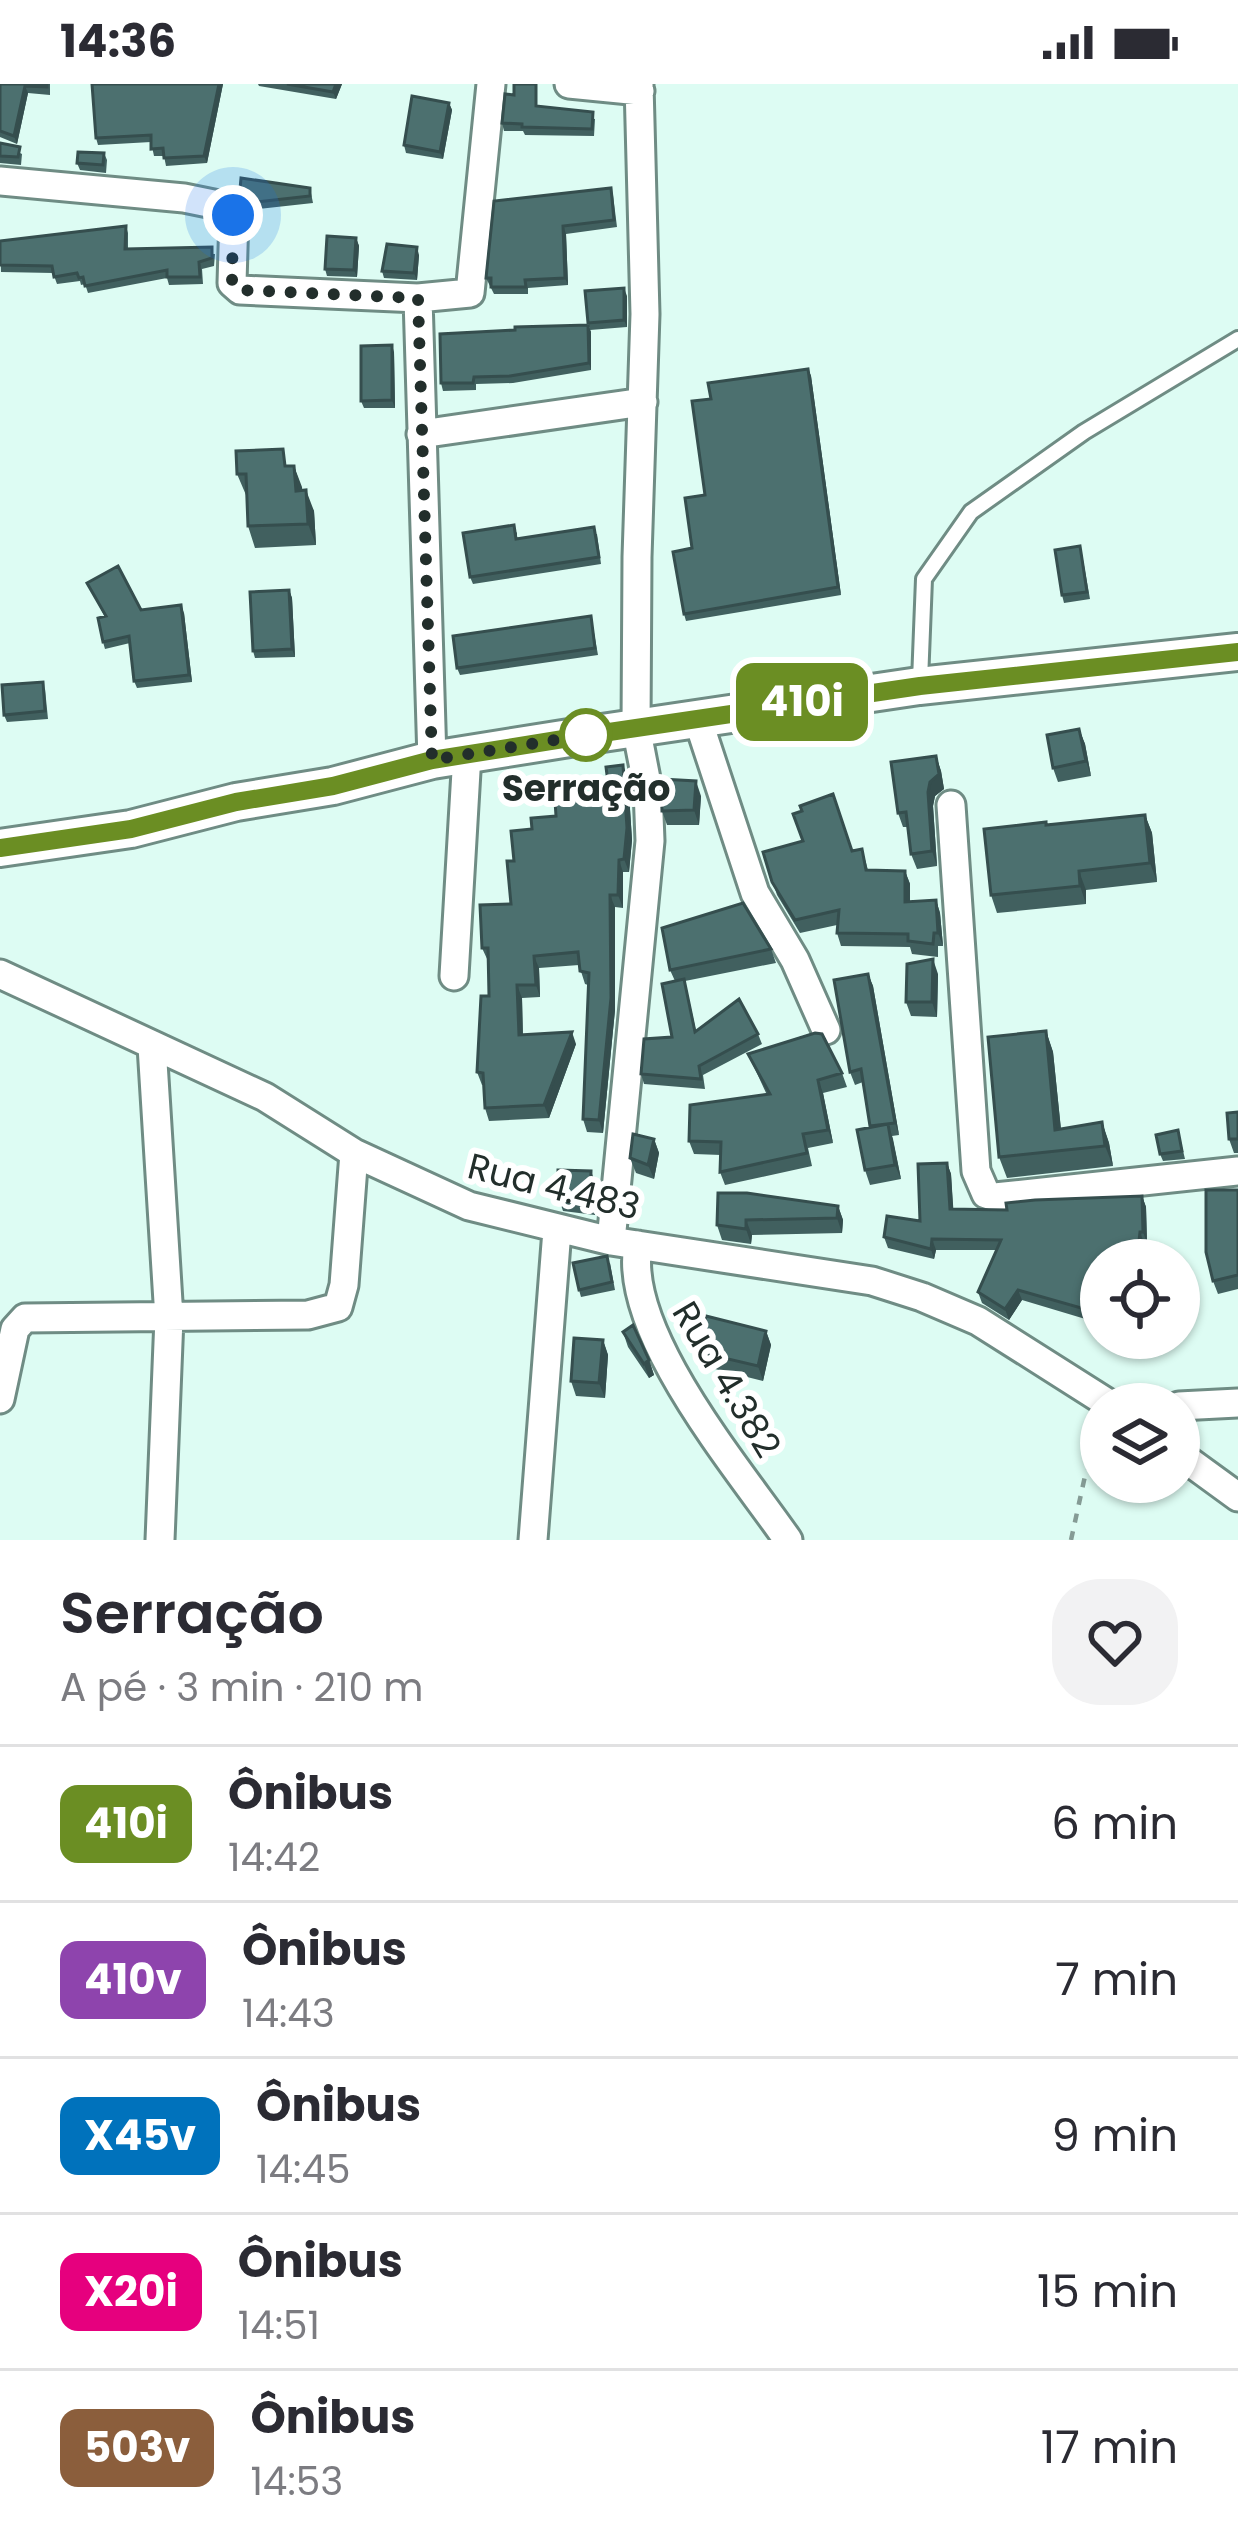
<!DOCTYPE html>
<html lang="pt">
<head>
<meta charset="utf-8">
<style>
	body { margin:0; font-family:Poppins,sans-serif; background:#f2f2f3; color:#2b2b33; height:100vh; display:flex; flex-direction:column; font-size:45px; white-space:nowrap }
	* { box-sizing:border-box; margin:0 }
	p { font-size:39px; color:#7c7c81 }
	.icon { flex:none; width:66px; height:66px; fill:none; stroke:currentColor; stroke-width:2; stroke-linecap:round; stroke-linejoin:round }
	.map { position:relative; height:1456px; overflow:hidden }
	.panel { display:flex; flex-direction:column; background:#fff; flex:1 }
	.panel>* { flex:none }
	.badge { padding:0 24px; border-radius:18px; font-size:42px; line-height:78px }
	.fabs { position:absolute; left:1080px; top:1155px; display:grid; gap:24px }
	.fabs a { display:grid; place-items:center; width:120px; height:120px; border-radius:50%; background:#fff; box-shadow:0 3px 9px #0004; font-size:60px }
	.you { position:absolute; width:60px; height:60px; margin:-30px; border:9px solid #fff; border-radius:50%; background:#1a73e8; box-shadow:0 0 0 18px #1a73e833 }
	.map>.badge { position:absolute; translate:-50% -50%; box-shadow:0 0 0 6px #fff }
	.round { display:grid; place-items:center; flex:none; width:126px; height:126px; border-radius:48px; background:#f2f2f3 }
	.summary { display:flex; align-items:center; justify-content:space-between; height:204px; padding:0 60px }
	h1 { font-size:57px; font-weight:600; line-height:90px }
	ul { padding:0; list-style:none }
	li { display:flex; align-items:center; gap:36px; height:156px; padding:0 60px; border-top:3px solid #e1e1e2 }
	li div { flex:1 }
	li b { display:block; font-size:45px }
	li em { font-style:normal }
	li .badge { min-width:132px; font-weight:700; text-align:center }
	.status { display:flex; justify-content:space-between; align-items:center; height:84px; padding:0 60px; background:#fff; direction:ltr }
	.status svg { height:33px; fill:currentColor }
	.map>svg:first-child { display:block }
	.lines { fill:none; stroke-linecap:round; stroke-linejoin:round }
	.lane-casing { stroke:#6f8c84; stroke-width:20 }
	.street-casing { stroke:#6f8c84; stroke-width:33 }
	.secondary-casing { stroke:#6f8c84; stroke-width:42 }
	.path { stroke:#859b95; stroke-width:4.5; stroke-dasharray:9 9; stroke-linecap:butt }
	.lane { stroke:#fff; stroke-width:14 }
	.street { stroke:#fff; stroke-width:27 }
	.secondary { stroke:#fff; stroke-width:36 }
	.wall { fill:#41605f }
	.shaded-wall { fill:#354e4e }
	.building { fill:#4c706f; stroke:#354e4e; stroke-width:3 }
	.line-casing { stroke:#fff; stroke-width:27 }
	.line { stroke:#6b8e23; stroke-width:18 }
	.walk { stroke:#222e2b; stroke-width:12; stroke-dasharray:0 21.6 }
	.stop-dot { fill:#fff; stroke:#6b8e23; stroke-width:6 }
	.labels { text-anchor:middle; stroke-width:12; stroke-linejoin:round; paint-order:stroke }
	.stop-label { font-size:36px; font-weight:bold; fill:#222e2b; stroke:#fff }
	.street-label { font-size:36px; fill:#222e2b; stroke:#fff }
</style>
</head>
<body>
<div class="status"><b>14:36</b><svg viewBox="0 0 49 12"><path d="M0 12V9h3v3zM5 12V6h3v6zM10 12V3h3v9zM15 12V0h3v12zM26 1h20v11H26zM47 4h2v5h-2z"/></svg></div>
<div class="map">
<svg width="1238" height="1456" viewBox="0 0 1238 1456">
	<rect width="100%" height="100%" fill="#ddfcf3"/>
	<g class="lines">
		<!-- lane casing -->
		<g class="lane-casing">
			<path id="lane" d="M920 597 924 495 971 428 1084 348 1238 255"/>
		</g>
		<!-- street casing -->
		<g class="street-casing">
			<path id="street" d="M569 0 640 7
				M0 97 184 114 228 123 234 131 232 199 240 206 418 214 470 209 491 0
				M418 214 432 676
				M421 350 643 318
				M698 636 755 809 795 876 826 946
				M951 721 976 1087 986 1110 995 1113 1238 1087
				M0 890 265 1013 354 1069 469 1122 611 1157 872 1197 922 1213 978 1237 1109 1320
				M454 892 467 670
				M152 962 169 1234 160 1456
				M611 1157 650 757 648 705 636 643 637 473 645 230 639 0
				M638 1161C622 1248 739 1385 788 1456
				M0 1315 15 1245 25 1234 308 1231 338 1223 344 1201 354 1069
				M1179 1322 1238 1319
				M1179 1370 1238 1413
				M533 1456 557 1146"/>
		</g>
		<!-- secondary casing -->
		<g class="secondary-casing">
			<path id="secondary" d="M0 764 131 745 236 718 333 702 432 676 582 652 919 602 1238 568"/>
		</g>
		<!-- path -->
		<path class="path" d="M1071 1456 1085 1392 1101 1358"/>
		<!-- lane -->
		<use href="#lane" class="lane"/>
		<!-- street -->
		<use href="#street" class="street"/>
		<!-- secondary -->
		<use href="#secondary" class="secondary"/>
	</g>
	<!-- wall -->
	<path class="wall" d="M0 0H50V11L28 9 17 60 0 53Z
		M92 0H223L207 79 166 82 164 72H154L151 58 98 61 96 54Z
		M258 0H342L336 15 259 2Z
		M449 19 452 26 443 75 406 69 404 61Z
		M539 23 595 35 594 52 525 51 523 47H504L502 39Z
		M0 59 22 70 21 81 0 79Z
		M104 69 107 76 106 89 80 86 77 79Z
		M310 104 313 119 250 126 240 105Z
		M613 111 617 143 566 150 568 201 528 204V210H494L486 194 494 117Z
		M126 142 128 149V165L215 170 214 182 202 185 203 200 169 201 167 194 88 209 85 200 81 201 80 197 57 200 53 189 1 188 0 157Z
		M356 154 359 162 357 193 327 192 325 185Z
		M419 171 417 196 384 194 382 187Z
		M627 212V243L590 246 588 239Z
		M588 241 591 248V286L513 299 476 300V306L443 307 441 299 515 246Z
		M394 268 395 324H364L361 317Z
		M808 285 811 292 841 511 686 537 684 530 692 464 705 411 711 315Z
		M294 382 302 406 314 427 316 461 255 464 248 442 246 411 237 390Z
		M517 448V455L597 450 601 480 473 500 470 493Z
		M1082 470 1090 515 1064 519 1062 511Z
		M87 499 141 526 184 529 192 598 137 604 134 597 130 559 105 565 103 558 105 533Z
		M289 506 292 514 295 573 255 574 253 567Z
		M591 532 598 571 460 591 457 584Z
		M45 605 48 635 7 638 4 631Z
		M1079 645 1085 660 1091 692 1058 698 1053 684Z
		M936 672 941 687 944 705 935 712 933 722 937 782 917 785 911 770 908 743H903L898 729Z
		M628 694 632 756 629 788H623V824L615 823V926L603 1049 587 1048 583 1035 588 901 585 900 579 881 539 884 540 913 522 914 523 951 576 960 549 1034 489 1037 485 1024 484 1001H482L477 988 489 912 488 877 482 864 511 820 514 777 532 745 556 732 610 714Z
		M701 712 699 741H667L662 727Z
		M1145 731 1152 749 1157 798 1086 806V820L997 829 991 811 1047 741Z
		M862 765 868 786 905 787 910 800V817L936 816 940 829 943 862H938V873L912 870 910 863 841 862 837 849V841L800 849 777 811 763 768Z
		M771 865 776 879 685 897 696 947 758 950 762 960 703 991 705 1005 644 1000 641 990 672 953 675 897 670 886Z
		M868 890 873 902 899 1051 892 1052 901 1095 870 1101 865 1086 870 1044 863 998 855 1001 850 988Z
		M938 890 937 933 911 932 906 918Z
		M1046 947 1053 968 1061 1045 1102 1038 1109 1059 1113 1082 1007 1094 999 1073Z
		M748 970 842 989 847 1003 823 1009 833 1059 808 1064 812 1082 725 1101 720 1088 721 1071 694 1070 689 1057 767 1011Z
		M1238 1028V1069H1234L1229 1055Z
		M1178 1046 1185 1075 1163 1077 1160 1070Z
		M654 1055 659 1069 654 1095 636 1089 630 1074Z
		M947 1079 951 1090 953 1125 1007 1126 1142 1112 1146 1123 1147 1159 1101 1176V1212H1099L1092 1237 1022 1216 1009 1236 982 1219 978 1208 996 1166H936L934 1175 888 1164 884 1153 920 1137Z
		M596 1101 595 1131 563 1127 558 1112Z
		M1238 1106V1205L1218 1210 1213 1197Z
		M838 1122 843 1136 842 1149 752 1151 751 1160 722 1156 717 1141Z
		M610 1179 615 1206 581 1213 579 1206Z
		M766 1247 771 1261 763 1297 703 1282 698 1268Z
		M623 1248 649 1276 654 1291 649 1294 628 1263Z
		M603 1256 608 1271 605 1314 576 1312 571 1297Z"/>
	<!-- shaded-wall -->
	<path class="shaded-wall" d="M219 0H223L207 79 204 72Z
		M336 0H342L336 15 333 8Z
		M25 2 28 9 17 60 14 52Z
		M449 19 452 26 443 75 440 68Z
		M563 142 566 150 568 201 565 194Z
		M356 154 359 162 357 193 354 186Z
		M417 163 419 171 417 196 414 189Z
		M624 204 627 212V243L624 236Z
		M588 241 591 248V286L589 279Z
		M392 261 394 268 395 324 392 316Z
		M808 285 811 292 841 511 838 503Z
		M294 382 302 403 304 428 296 407Z
		M306 406 314 427 316 461 308 440Z
		M289 506 292 514 295 573 292 565Z
		M181 521 184 529 192 598 189 591Z
		M1079 645 1085 660 1091 692 1086 677Z
		M936 672 941 687 944 705 935 712 933 722 937 782 932 767 928 708Z
		M623 681 628 694 632 756 629 788 624 775Z
		M696 697 701 712 699 741 694 726Z
		M1145 731 1152 749 1157 798 1150 779Z
		M619 776 623 788V824L618 811Z
		M905 787 910 800V831L905 818Z
		M1079 787 1086 806V820L1080 802Z
		M610 811 615 823V926L603 1049 599 1036Z
		M936 816 940 829 943 862 938 849Z
		M534 872 539 884 540 913 536 901Z
		M933 875 938 890 937 933 932 918Z
		M868 890 873 902 899 1051 895 1039Z
		M517 901 522 914 523 964 519 951Z
		M1046 947 1053 968 1063 1066 1055 1046Z
		M572 948 576 960 549 1034 544 1021Z
		M818 996 823 1009 833 1059 828 1046Z
		M1102 1038 1109 1059 1113 1082 1105 1062Z
		M888 1040 893 1055 901 1095 895 1081Z
		M654 1055 659 1069 654 1095 648 1081Z
		M947 1079 951 1090 954 1135 950 1125Z
		M591 1087 596 1101 595 1131 590 1116Z
		M1142 1112 1146 1123 1147 1159 1143 1148Z
		M838 1122 843 1136 842 1149 837 1134Z
		M746 1136 752 1151 751 1160 746 1145Z
		M1140 1148 1144 1159 1142 1176H1137Z
		M932 1155 936 1166 934 1175 931 1165Z
		M1095 1201 1099 1212 1092 1237 1088 1226Z
		M1018 1206 1022 1216 1009 1236 1005 1225Z
		M766 1247 771 1261 763 1297 758 1282Z
		M603 1256 608 1271 605 1314 599 1299Z
		M649 1276 654 1291 649 1294 644 1280Z"/>
	<!-- building -->
	<path class="building" d="M0 0H47V3L25 2 14 52 0 47Z
		M92 0H219L204 72 164 74 163 64 151 65V51L96 54Z
		M287 0H336L333 8Z
		M514 0H536V22L593 28 592 45 522 43V40L502 39 505 10 514 11Z
		M412 12 449 19 440 68 404 61Z
		M0 59 20 63 18 73 0 72Z
		M78 68 104 69 103 81 77 79Z
		M241 94 310 104V112L248 119 240 105Z
		M611 104 614 136 563 142 565 194 525 196 526 203H491V194H486L494 117Z
		M126 142 125 165 212 163V174L199 178 200 193H167V186L85 202 83 193 79 194 77 189 54 193 52 182 0 181V157Z
		M327 152 356 154 354 186 325 185Z
		M387 160 417 163 414 189 382 187Z
		M624 204V236L588 239 585 207Z
		M588 241 589 279 510 292 474 293 473 299H441L440 250 515 246V243Z
		M392 261V316L361 317V262Z
		M808 285 838 503 684 530 673 468 692 464 685 414 705 411 692 317 711 315 708 299Z
		M283 365 285 382H294L296 407 306 406 308 440 248 442 246 390H237L236 367Z
		M514 441 516 455 594 443 599 473 470 493 463 449Z
		M1080 462 1087 508 1062 511 1055 466Z
		M118 482 141 526 181 521 189 591 134 597 129 552 103 558 98 534 106 532 87 499Z
		M289 506 292 565 253 567 250 508Z
		M591 532 595 564 457 584 453 552Z
		M43 598 45 627 4 631 2 601Z
		M1079 645 1086 677 1053 684 1047 651Z
		M936 672 939 690 930 698 928 708 932 767 911 770 906 728 898 729 891 678Z
		M623 681 627 744 624 775 619 776 618 811H610L611 914 599 1036 583 1035 589 889 580 887 578 868 534 872 536 901H517L519 951 572 948 544 1021 485 1024 483 989 477 988 481 912H489L488 864H482L480 821 511 820 507 777H514L511 747 532 745 531 734 556 732 555 717 610 714 606 683Z
		M661 695 696 697 694 726 662 727Z
		M833 710 852 767 862 765 866 786 905 787V818L936 816 938 849H934L933 860 908 857V850L837 849 839 826 795 836 772 798 763 768 803 757 793 730 802 727 800 722Z
		M1145 731 1150 779 1079 787 1080 802 991 811 984 745 1046 738V741Z
		M743 819 771 865 670 886 662 844Z
		M933 875 932 918H906L907 880Z
		M868 890 895 1039 870 1042 861 985 850 988 834 896Z
		M684 895 695 948 739 915 758 950 699 982 701 995 641 990 644 955 672 953 662 900Z
		M1046 947 1055 1046 1102 1038 1105 1062 999 1073 988 953Z
		M815 949 822 950 842 989 818 996 828 1046 803 1050 807 1069 720 1088 721 1058 689 1057 690 1021 770 1010 748 970Z
		M1238 1028V1055H1229L1227 1029Z
		M888 1040 895 1081 865 1086 857 1046Z
		M1178 1046 1182 1067 1160 1070 1156 1051Z
		M633 1050 654 1055 648 1081 630 1074Z
		M947 1079 950 1125 1007 1126 1006 1119 1035 1116 1142 1112 1143 1148H1140L1137 1176H1101V1202L1095 1201 1088 1226 1018 1206 1005 1225 978 1208 1001 1156 932 1155 931 1165 884 1153 887 1132 920 1137 918 1080Z
		M558 1086 591 1087 590 1116 558 1112Z
		M1206 1106H1238V1191L1213 1197 1206 1168Z
		M718 1109H747L838 1122 837 1134 746 1136V1145L717 1141Z
		M607 1172 612 1198 579 1206 573 1179Z
		M706 1232 766 1247 758 1282 698 1268Z
		M633 1241 649 1276 644 1280 623 1248Z
		M574 1254 603 1256 599 1299 571 1297Z"/>
	<g class="lines">
		<!-- line casing -->
		<g class="line-casing">
			<path id="line" d="M0 764 131 745 236 718 333 702 432 676 582 652 920 602 1238 568"/>
		</g>
		<!-- line -->
		<use href="#line" class="line"/>
		<!-- walk -->
		<path class="walk" d="M233 131 232 199 239 206 418 214 432 676 586 651"/>
	</g>
	<!-- markers -->
	<circle class="stop-dot" cx="586" cy="651" r="24"/>
	<g class="labels">
		<!-- stop labels -->
		<g class="stop-label">
			<text x="586" y="717">Serração</text>
		</g>
		<!-- street labels -->
		<g class="street-label">
			<text transform="translate(554 1102) rotate(14)" y="13">Rua 4.483</text>
			<text transform="translate(727 1295) rotate(59)" y="13">Rua 4.382</text>
		</g>
	</g>
</svg>
<div class="fabs">
<a><svg class="icon" aria-label="locate" viewBox="0 0 24 24"><circle cx="12" cy="12" r="6"/><path d="M12 2v4M12 18v4M2 12h4M18 12h4"/></svg></a>
<a><svg class="icon" aria-label="layers" viewBox="0 0 24 24"><path d="M12 4l9 5-9 5-9-5zM3 14l9 5 9-5"/></svg></a>
</div>
<div class="you" style="left:233px;top:131px"></div>
<b class="badge" style="left:802px;top:618px;background:#6b8e23;color:#fff">410i</b>
</div>
<section class="panel">
<div class="summary"><div><h1>Serração</h1><p>A pé · 3 min · 210 m</p></div><a class="round"><svg class="icon" aria-label="heart" viewBox="0 0 24 24"><path d="M12 20l-8-8c-3-5 5-10 8-4 3-6 11-1 8 4z"/></svg></a></div>
<ul>
<li><span class="badge" style="background:#6b8e23;color:#fff">410i</span><div><b>Ônibus</b><p>14:42</p></div><em>6 min</em></li>
<li><span class="badge" style="background:#8e44ad;color:#fff">410v</span><div><b>Ônibus</b><p>14:43</p></div><em>7 min</em></li>
<li><span class="badge" style="background:#0072bc;color:#fff">X45v</span><div><b>Ônibus</b><p>14:45</p></div><em>9 min</em></li>
<li><span class="badge" style="background:#e6007e;color:#fff">X20i</span><div><b>Ônibus</b><p>14:51</p></div><em>15 min</em></li>
<li><span class="badge" style="background:#8b5e3c;color:#fff">503v</span><div><b>Ônibus</b><p>14:53</p></div><em>17 min</em></li>
</ul>
</section>
</body>
</html>
